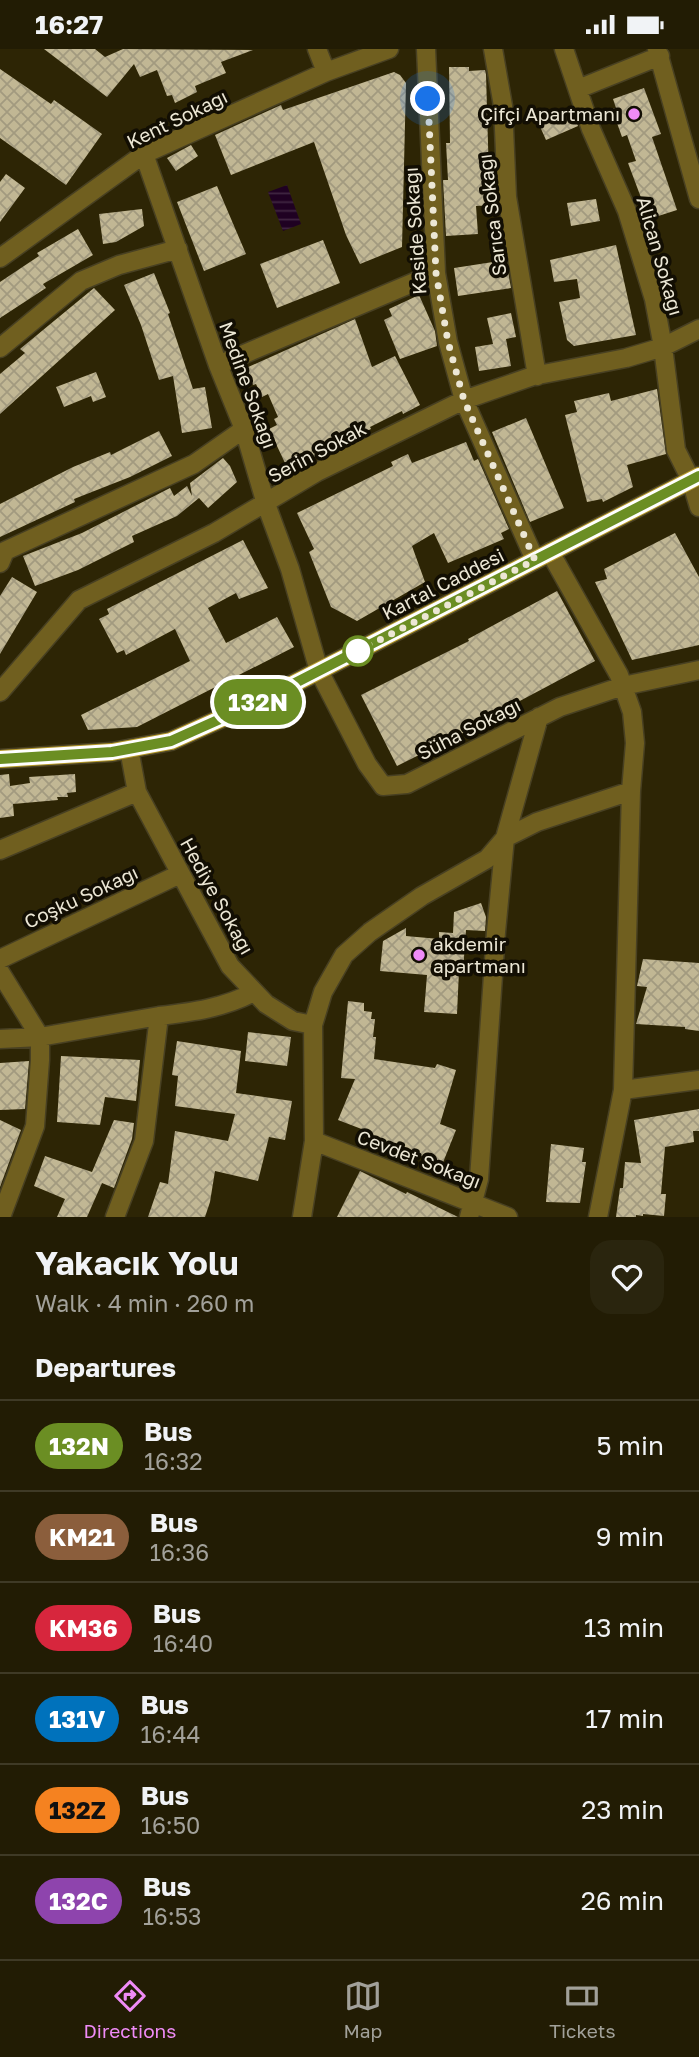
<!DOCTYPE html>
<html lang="en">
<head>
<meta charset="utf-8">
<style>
	body { margin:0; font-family:"Golos Text",sans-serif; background:#2a250e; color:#f1f3f6; height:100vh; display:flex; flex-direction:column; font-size:26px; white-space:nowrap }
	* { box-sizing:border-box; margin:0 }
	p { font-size:23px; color:#a2a19a }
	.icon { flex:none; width:38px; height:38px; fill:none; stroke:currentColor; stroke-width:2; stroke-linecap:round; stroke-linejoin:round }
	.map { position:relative; height:1168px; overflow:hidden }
	.details { display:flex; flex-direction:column; background:#221c04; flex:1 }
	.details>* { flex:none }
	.badge { padding:0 14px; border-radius:23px; font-size:24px; line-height:46px }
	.you { position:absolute; width:35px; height:35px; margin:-18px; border:5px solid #fff; border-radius:50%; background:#1a73e8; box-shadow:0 0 0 10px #1a73e833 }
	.map>.badge { position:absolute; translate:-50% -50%; box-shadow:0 0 0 4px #fff }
	h2 { padding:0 35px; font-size:26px; line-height:63px }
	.round { display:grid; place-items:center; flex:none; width:74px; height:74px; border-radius:21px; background:#2a250e }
	.overview { display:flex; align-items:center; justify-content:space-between; height:119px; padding:0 35px }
	h1 { font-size:33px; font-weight:700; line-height:52px }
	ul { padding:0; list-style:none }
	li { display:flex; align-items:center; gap:21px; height:91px; padding:0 35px; border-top:2px solid #3f3a26 }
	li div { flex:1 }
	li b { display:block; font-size:26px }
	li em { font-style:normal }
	li .badge { min-width:77px; font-weight:700; text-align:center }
	.status { display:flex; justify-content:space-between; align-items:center; height:49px; padding:0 35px; background:#221c04; direction:ltr }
	.status svg { height:19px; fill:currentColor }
	.tabs { display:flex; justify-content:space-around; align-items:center; height:98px; border-top:2px solid #3f3a26; background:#221c04; font-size:19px; color:#a2a19a }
	.tabs a { display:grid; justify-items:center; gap:4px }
	.tabs .active { color:#ef8bf7 }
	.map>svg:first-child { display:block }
	.water { fill:url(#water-rules) }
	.building { fill:url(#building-cross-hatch) }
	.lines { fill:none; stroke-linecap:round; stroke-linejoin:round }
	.minor-casing { stroke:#484022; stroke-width:21 }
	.major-casing { stroke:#484022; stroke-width:21 }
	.minor { stroke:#705f1f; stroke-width:18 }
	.major { stroke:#b5992a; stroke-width:18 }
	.line-casing { stroke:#fff; stroke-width:16 }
	.line { stroke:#6b8e23; stroke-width:10 }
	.walk { stroke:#ece7d5; stroke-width:7; stroke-dasharray:0 12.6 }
	.poi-dot { fill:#ef8bf7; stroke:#120e03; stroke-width:2.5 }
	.stop-dot { fill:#fff; stroke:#6b8e23; stroke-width:3.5 }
	.labels { text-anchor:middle; stroke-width:7; stroke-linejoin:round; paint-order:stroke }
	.poi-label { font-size:19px; fill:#ece7d5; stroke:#120e03; text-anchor:end }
	.street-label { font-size:19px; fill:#ece7d5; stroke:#120e03 }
</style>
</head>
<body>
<div class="status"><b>16:27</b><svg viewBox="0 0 49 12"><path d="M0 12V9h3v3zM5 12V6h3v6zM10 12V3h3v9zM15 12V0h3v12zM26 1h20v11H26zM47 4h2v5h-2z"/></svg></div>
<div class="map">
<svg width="699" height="1168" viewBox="0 0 699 1168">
	<defs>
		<pattern id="water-rules" width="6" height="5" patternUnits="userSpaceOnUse" patternTransform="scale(1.75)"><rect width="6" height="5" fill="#1f0122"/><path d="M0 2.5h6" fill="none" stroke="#402641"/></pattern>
		<pattern id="building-cross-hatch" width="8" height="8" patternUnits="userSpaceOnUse" patternTransform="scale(1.75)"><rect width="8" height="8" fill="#c1b794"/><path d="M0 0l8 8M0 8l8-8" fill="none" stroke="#a29a7f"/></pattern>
	</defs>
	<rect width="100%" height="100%" fill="#2d2505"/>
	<!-- water -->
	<path class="water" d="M287 136 301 175 283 182 268 143Z"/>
	<!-- building -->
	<path class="building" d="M44 0H95L105 8 123 0 253 1 221 13 226 24 195 37 197 43 175 54 172 46 167 47 157 21 140 28 134 15 107 48Z
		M449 18H469V22L485 21 486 25 489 129H494L495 156 476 157 478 185 446 187 443 131H448L446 94H450Z
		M0 20 51 55 54 51 102 85 66 136 0 89Z
		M394 23 400 26 406 34 402 198 360 215 346 186 314 93 231 126 215 86 281 56 283 61Z
		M644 39 661 85 652 88 677 161 649 170 628 114 636 112 627 86 622 88 612 60 616 59 613 50Z
		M571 59 578 77 546 91 538 73Z
		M191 96 198 107 176 122 167 109Z
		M6 125 25 139 0 173V133Z
		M217 137 246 205 204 222 177 153Z
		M596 150 600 172 571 177 567 154Z
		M142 160 144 177 116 193 103 195 99 165Z
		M78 180 93 206 43 235 46 239 0 269V233L39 207 37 204Z
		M323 191 340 234 277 259 260 215Z
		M616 196 636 286 574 297 567 291 559 253 580 249 577 230 554 233 550 211Z
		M506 211 511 239 458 247 454 219Z
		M154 224 170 264 168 265 193 340 205 338 212 379 182 384 173 327 159 331 141 276 124 236Z
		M94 239 115 261 0 365V325L25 304 20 300Z
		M419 246 435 282 437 297 400 310 384 271 392 267 389 260Z
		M511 264 516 288 506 290 511 317 479 322 475 298 493 295 487 269Z
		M355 270 372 318 395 307 420 356 403 365 402 362 370 378 371 380 295 417 292 410 285 414 269 380 277 376 274 370 278 368 268 345 262 348 256 335 253 336 246 319Z
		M96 323 106 348 93 353 91 347 64 358 56 338Z
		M657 340 666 405 627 416 633 438 603 453 602 450 587 453 565 366 577 363 574 352 609 344 611 352Z
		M526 369 564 459 530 473 492 383Z
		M159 382 172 407 130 428 74 450 75 453 0 488V455L73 418 110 403 111 406Z
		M466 393 474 412 478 410 509 480 501 484 504 490 448 514 434 484 412 497 425 533 357 572 331 558 309 503 314 500 297 464 393 417 391 413 408 405 412 414Z
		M223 409 230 417 237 433 208 459 199 449 177 467 132 487 134 493 78 521 35 537 23 507 82 484 170 439 174 447 187 437 192 447 190 434Z
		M675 484 699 528V596L632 611 595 533 607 530 604 520Z
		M243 491 268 539 239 550 236 544 208 559 226 594 277 568 294 598 137 678 88 681 81 666 190 612 175 580 126 606 124 601 117 604 99 570 109 565 107 560Z
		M12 528 37 543 0 605V547Z
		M557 542 595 612 486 670 487 672 397 717 361 646 469 592 468 590Z
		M9 725 10 737 30 734 29 728 75 725 76 743 67 744 68 748H57L58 751 13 755 14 767 0 769V726Z
		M481 854 486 868 485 882 466 881 463 922H459L457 965 424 963 427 926 380 922 383 892 406 879V887L439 890V883L453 884 454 863Z
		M643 910 699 914V982L685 980V978L636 975 647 938 637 937Z
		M348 952 364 954V962L372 963 371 970H375L373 988H376L374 1010 435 1019 437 1015 456 1021 440 1075 456 1081 442 1116 398 1097 395 1104 368 1094 372 1084 338 1071 355 1030 341 1029Z
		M248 983 291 988 287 1017 245 1012Z
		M177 992 241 1002 236 1044 292 1052 285 1091 269 1088 258 1132 215 1122 210 1153 205 1168H148L160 1133 168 1135 175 1082 228 1092 235 1065 175 1057 178 1027 172 1026Z
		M61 1007 140 1011 136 1052 105 1048 100 1076 57 1073Z
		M29 1012 25 1060 0 1061V1014Z
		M699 1060V1082H693L694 1093 665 1098 661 1145H666L664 1167 643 1165V1167L636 1166V1168H616L620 1139H623L625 1113 641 1114 634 1071Z
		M0 1071 21 1081 0 1138Z
		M114 1071 134 1074 132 1090 114 1139 102 1134 87 1168H57L65 1150 34 1137 45 1107 92 1123Z
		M551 1095 584 1099 582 1113H586L580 1154 546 1153Z
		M360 1122 406 1145 407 1143 458 1168H337Z"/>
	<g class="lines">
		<!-- minor casing -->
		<g class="minor-casing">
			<path id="minor" d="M317 0 326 23
				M426 0 436 224 448 293 464 351 535 511
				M493 0 503 57 507 148 537 327
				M564 0 591 80 627 162 654 250 663 298 676 401 691 431 699 458
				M657 0 699 150
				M578 40 660 7
				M144 105 218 316 244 380 266 455 290 520 319 622 367 715 383 737 407 735 560 658 623 637 699 621
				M0 209 144 105 326 23 389 0
				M0 299 81 232 119 216 178 200
				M218 316 436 224
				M550 503 619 626 632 663 635 694 631 742
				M0 514 5 502 194 415 244 380
				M0 643 79 551 214 484 317 423 464 351 533 327 626 309 663 298 699 280
				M137 743 230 917 266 955 293 972 313 976
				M0 801 137 743 129 700
				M0 910 180 825
				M0 923 40 988V1011L35 1077 1 1168
				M159 967C193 963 224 959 254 943
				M0 990 40 988 159 967 144 1092 115 1168
				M623 1041 699 1031
				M314 1092 508 1168
				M302 1168 314 1092 313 976 323 943 344 906 370 883 422 847 487 810 505 789 537 773 631 742 623 1041 598 1168
				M469 1168 479 1130 496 883 505 789 539 668"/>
		</g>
		<!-- major casing -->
		<g class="major-casing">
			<path id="major" d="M0 710 112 703 171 692 258 653 699 427"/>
		</g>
		<!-- minor -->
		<use href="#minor" class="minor"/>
		<!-- major -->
		<use href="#major" class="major"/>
	</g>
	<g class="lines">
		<!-- line casing -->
		<g class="line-casing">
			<path id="line" d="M0 710 112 703 171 692 258 653 699 427"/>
		</g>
		<!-- line -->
		<use href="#line" class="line"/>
		<!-- walk -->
		<path class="walk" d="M358 602 535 511 464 351 448 293 436 224 428 50"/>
	</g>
	<!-- markers -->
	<g class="poi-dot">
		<circle cx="634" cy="65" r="7"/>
		<circle cx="419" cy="906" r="7"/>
	</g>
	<circle class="stop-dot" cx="358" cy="602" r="14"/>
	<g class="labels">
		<!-- poi labels -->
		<g class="poi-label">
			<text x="620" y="72">Çifçi Apartmanı</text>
			<text x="433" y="902" text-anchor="start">akdemir<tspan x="433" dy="22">apartmanı</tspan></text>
		</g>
		<!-- street labels -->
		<g class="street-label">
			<text transform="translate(177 70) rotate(-26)" y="7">Kent Sokağı</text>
			<text transform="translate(492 166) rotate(-97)" y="7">Sarıca Sokağı</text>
			<text transform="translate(415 182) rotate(-94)" y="7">Kaside Sokağı</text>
			<text transform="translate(660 207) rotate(74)" y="7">Alican Sokağı</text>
			<text transform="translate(248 336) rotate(70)" y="7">Medine Sokağı</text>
			<text transform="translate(317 403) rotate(-28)" y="7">Serin Sokak</text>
			<text transform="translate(443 535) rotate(-27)" y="7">Kartal Caddesi</text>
			<text transform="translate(469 680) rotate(-27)" y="7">Süha Sokağı</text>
			<text transform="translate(217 847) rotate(61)" y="7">Hediye Sokağı</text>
			<text transform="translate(81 848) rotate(-25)" y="7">Coşku Sokağı</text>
			<text transform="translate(419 1110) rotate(21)" y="7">Cevdet Sokağı</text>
		</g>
	</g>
</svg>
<div class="you" style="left:428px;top:50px"></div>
<b class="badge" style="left:258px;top:653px;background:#6b8e23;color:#fff">132N</b>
</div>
<section class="details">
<div class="overview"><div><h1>Yakacık Yolu</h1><p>Walk · 4 min · 260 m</p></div><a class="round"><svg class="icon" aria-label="heart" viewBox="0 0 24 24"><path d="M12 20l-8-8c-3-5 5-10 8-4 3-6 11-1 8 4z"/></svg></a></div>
<h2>Departures</h2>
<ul>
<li><span class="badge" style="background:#6b8e23;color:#fff">132N</span><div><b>Bus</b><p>16:32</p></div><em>5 min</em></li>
<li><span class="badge" style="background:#8b5e3c;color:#fff">KM21</span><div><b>Bus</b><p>16:36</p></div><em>9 min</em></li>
<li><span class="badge" style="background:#d7263d;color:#fff">KM36</span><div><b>Bus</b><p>16:40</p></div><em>13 min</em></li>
<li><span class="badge" style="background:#0072bc;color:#fff">131V</span><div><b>Bus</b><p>16:44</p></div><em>17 min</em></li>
<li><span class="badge" style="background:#f58220;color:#111">132Z</span><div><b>Bus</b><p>16:50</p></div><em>23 min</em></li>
<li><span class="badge" style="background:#8e44ad;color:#fff">132C</span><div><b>Bus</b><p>16:53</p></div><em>26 min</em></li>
</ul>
</section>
<nav class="tabs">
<a class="active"><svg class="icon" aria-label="directions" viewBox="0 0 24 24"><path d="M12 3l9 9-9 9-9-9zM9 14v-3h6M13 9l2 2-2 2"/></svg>Directions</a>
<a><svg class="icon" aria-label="map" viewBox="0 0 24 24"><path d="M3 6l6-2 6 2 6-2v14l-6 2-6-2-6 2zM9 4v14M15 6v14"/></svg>Map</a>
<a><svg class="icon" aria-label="tickets" viewBox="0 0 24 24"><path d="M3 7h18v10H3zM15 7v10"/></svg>Tickets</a>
</nav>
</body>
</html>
